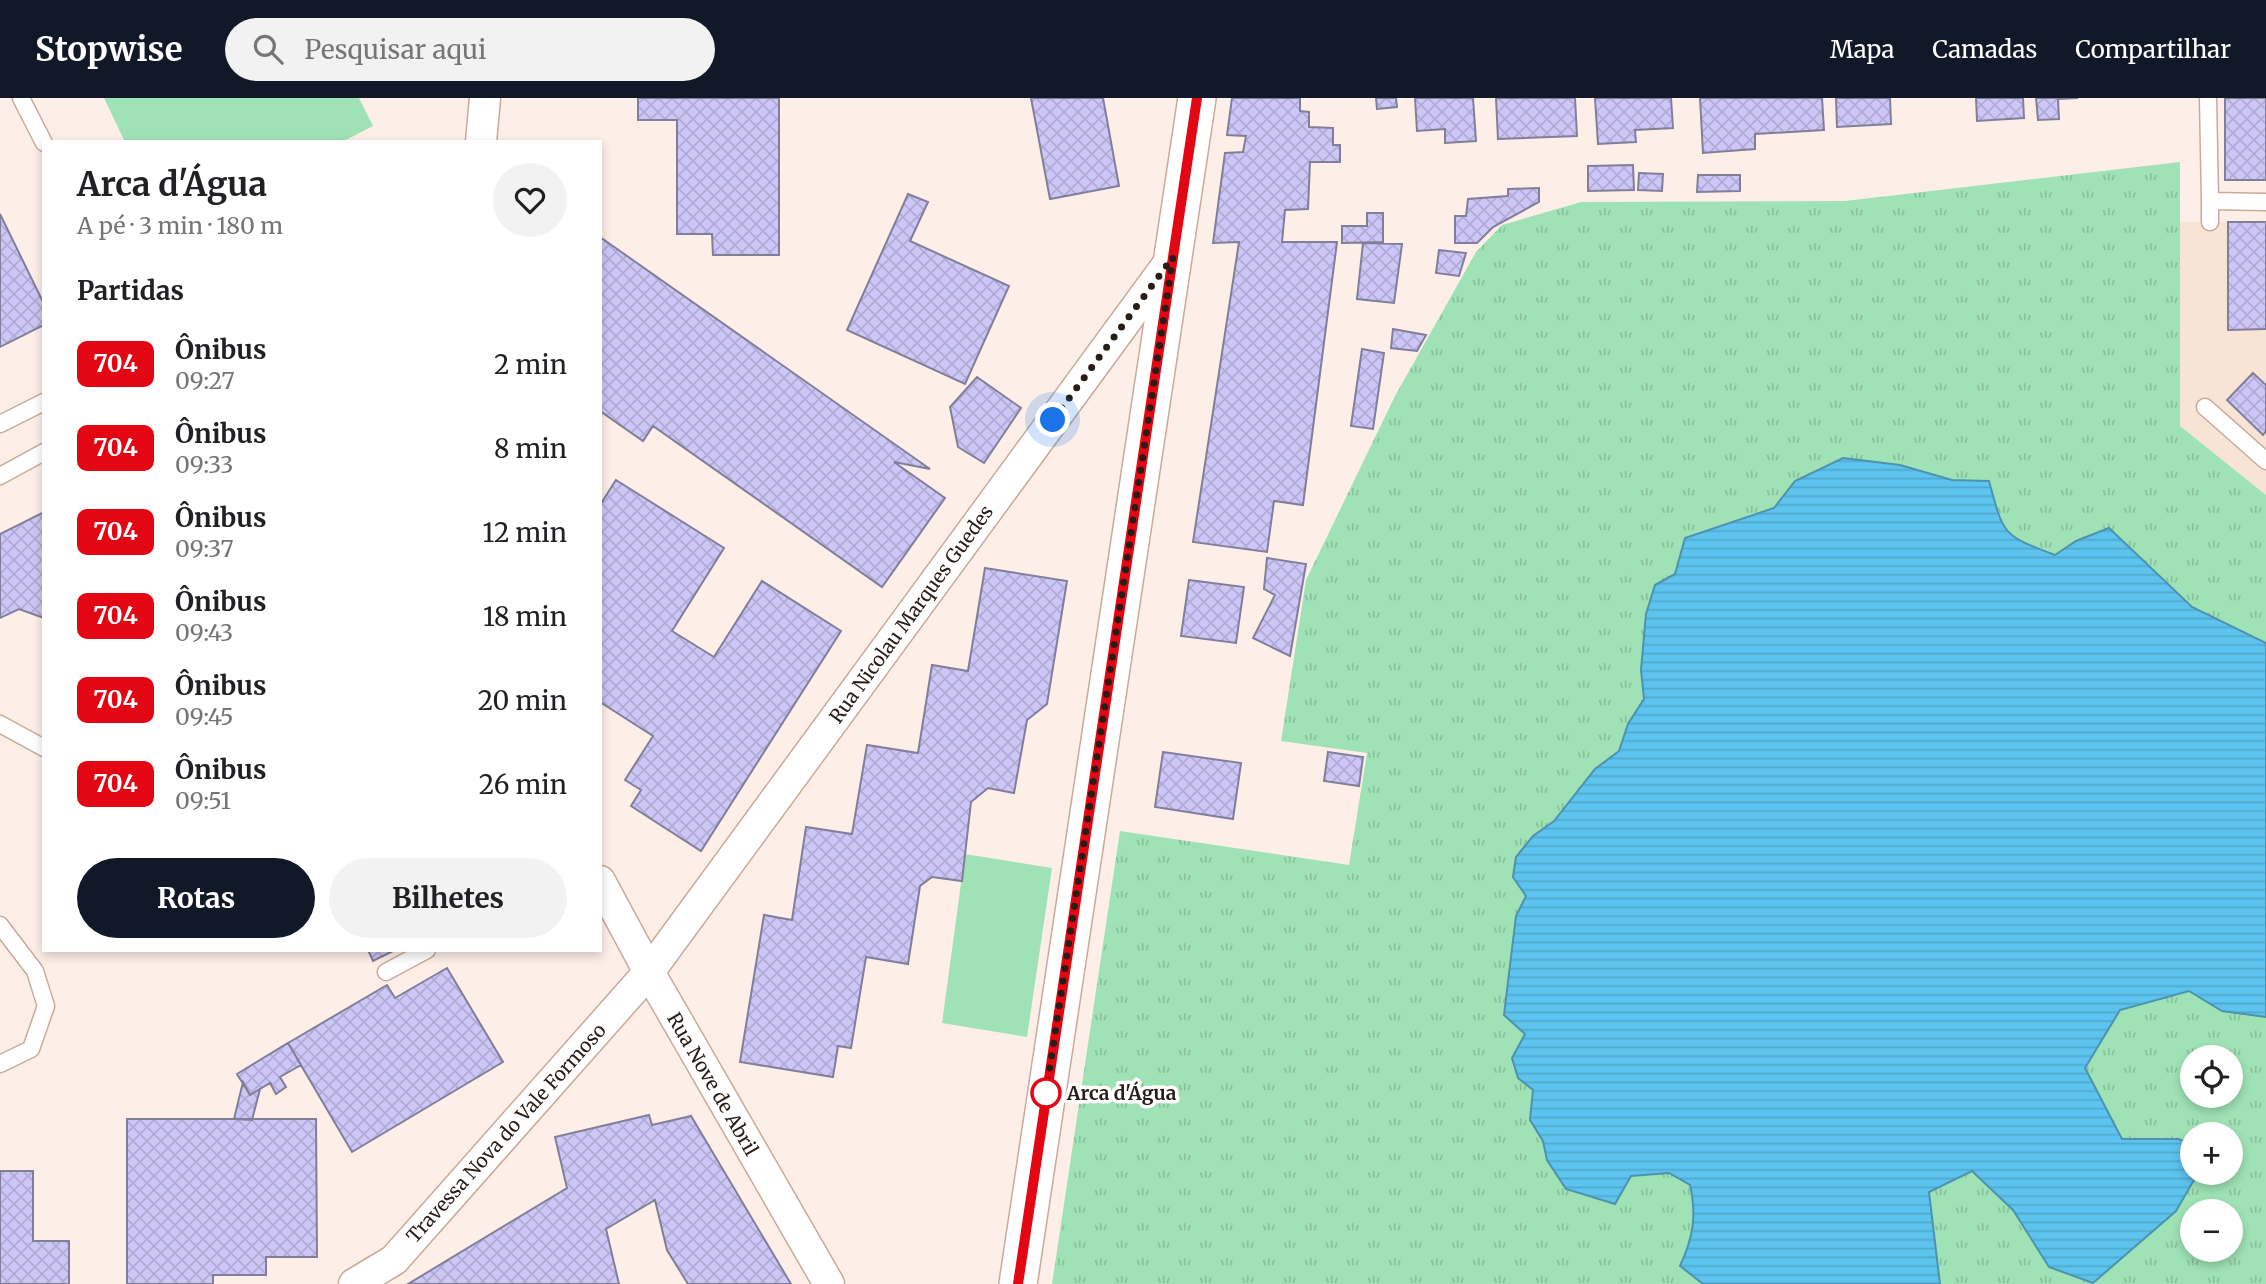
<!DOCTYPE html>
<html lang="pt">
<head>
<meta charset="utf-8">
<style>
	body { margin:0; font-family:Merriweather,serif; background:#f2f2f2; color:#202124; height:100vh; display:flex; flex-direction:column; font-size:26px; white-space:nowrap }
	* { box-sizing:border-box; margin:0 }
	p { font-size:23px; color:#757577 }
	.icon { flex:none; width:38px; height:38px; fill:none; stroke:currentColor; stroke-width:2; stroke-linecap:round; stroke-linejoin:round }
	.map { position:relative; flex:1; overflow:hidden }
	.panel { position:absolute; left:42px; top:42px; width:560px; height:812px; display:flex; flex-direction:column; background:#fff; border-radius:0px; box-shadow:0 4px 10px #0003 }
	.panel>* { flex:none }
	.badge { padding:0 14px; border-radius:10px; font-size:24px; line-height:46px }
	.fabs { position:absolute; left:2180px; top:947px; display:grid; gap:14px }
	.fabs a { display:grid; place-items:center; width:63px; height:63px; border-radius:50%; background:#fff; box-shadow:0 4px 10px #0003; font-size:35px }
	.you { position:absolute; width:35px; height:35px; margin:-18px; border:5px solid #fff; border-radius:50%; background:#1a73e8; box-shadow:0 0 0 10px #1a73e833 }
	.map>.badge { position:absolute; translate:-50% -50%; box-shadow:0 0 0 4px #fff }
	h2 { padding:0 35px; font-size:26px; line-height:63px }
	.round { display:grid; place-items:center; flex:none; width:74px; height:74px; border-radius:37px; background:#f2f2f2 }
	.overview { display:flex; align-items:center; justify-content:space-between; height:119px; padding:0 35px }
	h1 { font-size:33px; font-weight:700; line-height:52px }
	.action { display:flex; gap:14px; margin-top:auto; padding:14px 35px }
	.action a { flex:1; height:80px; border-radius:42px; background:#111827; color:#fff; font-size:28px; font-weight:700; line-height:80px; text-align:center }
	.action a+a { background:#f2f2f2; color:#202124 }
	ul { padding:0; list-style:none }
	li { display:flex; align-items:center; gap:21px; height:84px; padding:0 35px }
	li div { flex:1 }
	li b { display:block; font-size:26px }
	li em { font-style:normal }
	li .badge { min-width:77px; font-weight:700; text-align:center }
	header { display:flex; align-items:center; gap:42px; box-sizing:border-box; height:98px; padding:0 35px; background:#111827; color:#fff }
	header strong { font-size:33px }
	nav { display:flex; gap:38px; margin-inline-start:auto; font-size:24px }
	.search { width:490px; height:63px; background:#f2f2f2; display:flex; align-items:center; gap:18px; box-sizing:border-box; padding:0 24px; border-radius:38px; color:#757577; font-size:26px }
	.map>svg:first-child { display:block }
	.commercial { fill:#f8e4d5 }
	.grass { fill:url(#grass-tufts); fill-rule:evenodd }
	.park { fill:#9fe2b5 }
	.water { fill:url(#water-rules); stroke:#4d92ae; stroke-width:2 }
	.building { fill:url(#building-cross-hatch); stroke:#817e9a; stroke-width:2 }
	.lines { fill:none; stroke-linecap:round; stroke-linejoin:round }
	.service-casing { stroke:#c9aa9a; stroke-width:19 }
	.minor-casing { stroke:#c9aa9a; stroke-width:33 }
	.tertiary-casing { stroke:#c9aa9a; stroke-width:40 }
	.service { stroke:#fff; stroke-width:16 }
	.minor { stroke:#fff; stroke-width:30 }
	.tertiary { stroke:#fff; stroke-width:37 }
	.line-casing { stroke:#fff; stroke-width:16 }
	.line { stroke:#e30613; stroke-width:10 }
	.walk { stroke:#271c16; stroke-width:7; stroke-dasharray:0 12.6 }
	.stop-dot { fill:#fff; stroke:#e30613; stroke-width:3.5 }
	.labels { text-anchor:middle; stroke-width:7; stroke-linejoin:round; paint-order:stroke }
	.street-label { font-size:19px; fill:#271c16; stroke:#fff }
	.stop-label { font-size:19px; font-weight:bold; fill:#271c16; stroke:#fff; text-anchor:start }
</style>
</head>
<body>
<header>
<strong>Stopwise</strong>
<div class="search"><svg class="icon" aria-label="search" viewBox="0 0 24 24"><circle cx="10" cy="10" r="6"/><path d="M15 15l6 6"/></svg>Pesquisar aqui</div>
<nav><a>Mapa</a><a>Camadas</a><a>Compartilhar</a></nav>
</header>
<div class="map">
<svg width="2266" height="1186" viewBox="0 0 2266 1186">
	<defs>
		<pattern id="grass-tufts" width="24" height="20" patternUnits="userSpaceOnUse" patternTransform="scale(1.75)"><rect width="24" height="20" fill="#9fe2b5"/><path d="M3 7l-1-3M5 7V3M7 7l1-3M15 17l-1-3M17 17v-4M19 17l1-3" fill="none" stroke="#89c19b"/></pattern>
		<pattern id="water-rules" width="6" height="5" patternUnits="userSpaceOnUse" patternTransform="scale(1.75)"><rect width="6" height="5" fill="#5dc4ef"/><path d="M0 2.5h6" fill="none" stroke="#51a8cc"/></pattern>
		<pattern id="building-cross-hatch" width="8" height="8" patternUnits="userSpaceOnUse" patternTransform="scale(1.75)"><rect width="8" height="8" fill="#cdc7f8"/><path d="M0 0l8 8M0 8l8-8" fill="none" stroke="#b0aad4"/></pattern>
	</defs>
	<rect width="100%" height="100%" fill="#fdefe8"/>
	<!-- commercial -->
	<path class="commercial" d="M2180 124H2266V397L2180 328Z"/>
	<!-- grass -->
	<path class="grass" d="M2180 64V328L2266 397V545L2192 509 2109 430 2076 443 2055 457C2002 437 2004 438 1989 383L1952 382 1900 367 1795 383 1774 410 1685 440 1675 476 1655 487 1646 516 1641 572 1644 601 1628 626 1619 653 1595 671 1554 723 1533 738 1513 779 1526 798 1516 818 1504 917 1525 937 1518 980 1533 992 1530 1022 1543 1043 1547 1062 1631 1078 1669 1075 1690 1087C1697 1118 1693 1139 1680 1168L1703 1186H1052L1120 733 1349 767 1367 655 1281 643 1306 482 1395 298 1476 154 1502 127 1581 104 1845 103Z
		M2189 893 2222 913 2266 919V1186H1940L1929 1093 1972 1073 2013 1112 2049 1169 2176 1113 2198 1075 2231 1074V1036H2193V1046L2178 1041H2122L2085 970 2120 912ZM2193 959H2231V998H2193ZM2193 1113H2231V1152H2193Z"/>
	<!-- park -->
	<path class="park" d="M104 0H359L373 28 342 44H125Z
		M965 756 1052 770 1027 939 942 925Z"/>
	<!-- water -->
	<path class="water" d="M1843 360 1900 367 1952 382 1989 383C2004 438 2002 437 2055 457L2076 443 2109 430 2192 509 2266 545V919L2222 913 2189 893 2120 912 2085 970 2122 1041H2178L2193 1046V1074L2198 1075 2176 1113 2093 1185 2049 1169 2013 1112 1972 1073 1929 1094 1940 1186H1703L1680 1168C1693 1140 1697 1118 1690 1087L1669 1075 1631 1078 1615 1106 1566 1091 1547 1062 1543 1043 1530 1022 1533 992 1518 980 1512 960 1525 936 1504 917 1516 818 1526 798 1513 779 1516 759 1533 738 1554 723 1595 671 1619 653 1628 626 1644 601 1641 572 1646 516 1655 487 1675 476 1685 440 1774 410 1795 383Z"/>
	<!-- building -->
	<path class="building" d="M638 0H779V157H713L712 136H677V22H638Z
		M1031 0H1103L1119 88 1050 101Z
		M1232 0H1300V13L1309 14V29L1333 30V47H1340V64H1310L1308 111 1285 112 1282 144H1337L1303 407 1274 403 1267 454 1193 444 1239 144 1213 145 1225 55 1243 54 1246 38 1227 37Z
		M1376 0H1396L1397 9 1377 11Z
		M1415 0H1473L1476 43 1445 45V31L1417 33Z
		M1496 0H1575L1577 38 1498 41Z
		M1595 0H1671L1673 30 1635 32 1636 44 1598 46Z
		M1700 0H1822L1824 32 1755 36V51L1703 55Z
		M1836 0H1890L1891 26 1837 29Z
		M1976 0H2023L2024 20 1977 23Z
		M2036 0H2078L2058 1 2059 21 2038 22Z
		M2225 0H2266V82H2225Z
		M1633 67 1634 92 1588 93V68Z
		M1639 75 1663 76 1662 93 1638 92Z
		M1698 77H1740V93L1697 94Z
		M1539 90V104L1493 129 1477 145H1455V118H1466L1468 101 1508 98V91Z
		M908 96 928 104 910 143 1009 188 965 286 847 232Z
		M1367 115H1383V144L1342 145V128H1367Z
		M0 116 44 206V227L0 249Z
		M2228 124H2266V231L2228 232Z
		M600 139 930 371 894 364 945 400 882 489 653 328 643 343 600 313Z
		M1363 145 1402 146 1394 205 1357 201Z
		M1439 152 1466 155 1459 178 1436 175Z
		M1393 231 1426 237 1417 253 1391 250Z
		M1362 251 1384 255 1373 331 1351 328Z
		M2253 275 2266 287V333L2263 337 2227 302Z
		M977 279 1021 310 984 365 958 349 950 309Z
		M616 382 724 450 672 533 714 559 762 483 841 533 701 753 631 708 641 692 625 682 653 638 600 604V407Z
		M44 414V520L19 511 0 520V436Z
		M1267 460 1306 466 1290 558 1253 540 1275 497 1264 491Z
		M985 470 1067 483 1047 606 1027 622 1014 695 988 690 971 704 962 783 932 779 920 788 908 866 866 859 851 950 838 948 833 979 740 964 764 817 792 822 806 729 852 736 867 647 918 655 932 567 968 573Z
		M1189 482 1244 489 1236 545 1181 538Z
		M1163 654 1241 665 1233 721 1155 709Z
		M1328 654 1363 659 1359 688 1324 683Z
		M368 852H395L373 863Z
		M447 870 503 964 352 1054 288 945 387 887 395 900Z
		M288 945 301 967 280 979 286 989 276 996 270 985 250 997 237 976Z
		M243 984 250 997 260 991 252 1022 234 1021Z
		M649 1017 652 1027 691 1018 791 1186H688L667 1152 655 1102 606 1131 619 1186H408L567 1090 555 1039Z
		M127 1021H316L317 1159H266V1177H213V1186H127Z
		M0 1073H33V1143H69V1186H0Z"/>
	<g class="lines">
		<!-- service casing -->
		<g class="service-casing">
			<path id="service" d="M21 0 44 45
				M2208 0 2210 103 2266 104
				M2210 103V124
				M2205 309 2266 363
				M0 326 44 304
				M0 378 44 354
				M0 626 44 650
				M0 827 35 873 46 908 31 951 0 966
				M386 874 427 852"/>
		</g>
		<!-- minor casing -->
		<g class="minor-casing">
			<path id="minor" d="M481 44 485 0
				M600 783 649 874 829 1186
				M354 1186 394 1162 649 874 1173 159"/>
		</g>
		<!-- tertiary casing -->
		<g class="tertiary-casing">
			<path id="tertiary" d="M1018 1186 1197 0"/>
		</g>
		<!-- service -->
		<use href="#service" class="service"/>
		<!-- minor -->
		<use href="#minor" class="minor"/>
		<!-- tertiary -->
		<use href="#tertiary" class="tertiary"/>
	</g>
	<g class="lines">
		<!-- line casing -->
		<g class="line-casing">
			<path id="line" d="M1018 1186 1197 0"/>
		</g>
		<!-- line -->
		<use href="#line" class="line"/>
		<!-- walk -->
		<path class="walk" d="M1046 995 1173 159 1053 322"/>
	</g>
	<!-- markers -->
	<circle class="stop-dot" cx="1046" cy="995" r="14"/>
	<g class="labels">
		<!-- street labels -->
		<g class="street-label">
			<text transform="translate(911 516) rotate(-54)" y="7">Rua Nicolau Marques Guedes</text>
			<text transform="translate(713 986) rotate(60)" y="7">Rua Nove de Abril</text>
			<text transform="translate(506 1035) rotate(-48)" y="7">Travessa Nova do Vale Formoso</text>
		</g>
		<!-- stop labels -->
		<g class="stop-label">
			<text x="1067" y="1002">Arca d'Água</text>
		</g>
	</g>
</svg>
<div class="fabs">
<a><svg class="icon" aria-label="locate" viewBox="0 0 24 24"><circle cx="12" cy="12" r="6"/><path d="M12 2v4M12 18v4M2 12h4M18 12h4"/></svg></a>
<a>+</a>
<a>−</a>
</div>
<div class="you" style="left:1053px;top:322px"></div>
<section class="panel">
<div class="overview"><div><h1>Arca d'Água</h1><p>A pé · 3 min · 180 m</p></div><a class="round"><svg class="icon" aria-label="heart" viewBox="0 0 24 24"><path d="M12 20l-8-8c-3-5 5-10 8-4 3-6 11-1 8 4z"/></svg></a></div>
<h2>Partidas</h2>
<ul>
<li><span class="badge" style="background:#e30613;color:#fff">704</span><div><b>Ônibus</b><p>09:27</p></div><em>2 min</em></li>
<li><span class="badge" style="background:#e30613;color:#fff">704</span><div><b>Ônibus</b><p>09:33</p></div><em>8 min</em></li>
<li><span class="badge" style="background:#e30613;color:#fff">704</span><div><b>Ônibus</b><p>09:37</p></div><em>12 min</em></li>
<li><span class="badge" style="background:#e30613;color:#fff">704</span><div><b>Ônibus</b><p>09:43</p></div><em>18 min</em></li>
<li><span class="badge" style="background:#e30613;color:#fff">704</span><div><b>Ônibus</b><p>09:45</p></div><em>20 min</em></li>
<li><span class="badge" style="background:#e30613;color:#fff">704</span><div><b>Ônibus</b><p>09:51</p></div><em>26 min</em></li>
</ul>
<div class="action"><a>Rotas</a><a>Bilhetes</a></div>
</section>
</div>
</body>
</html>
